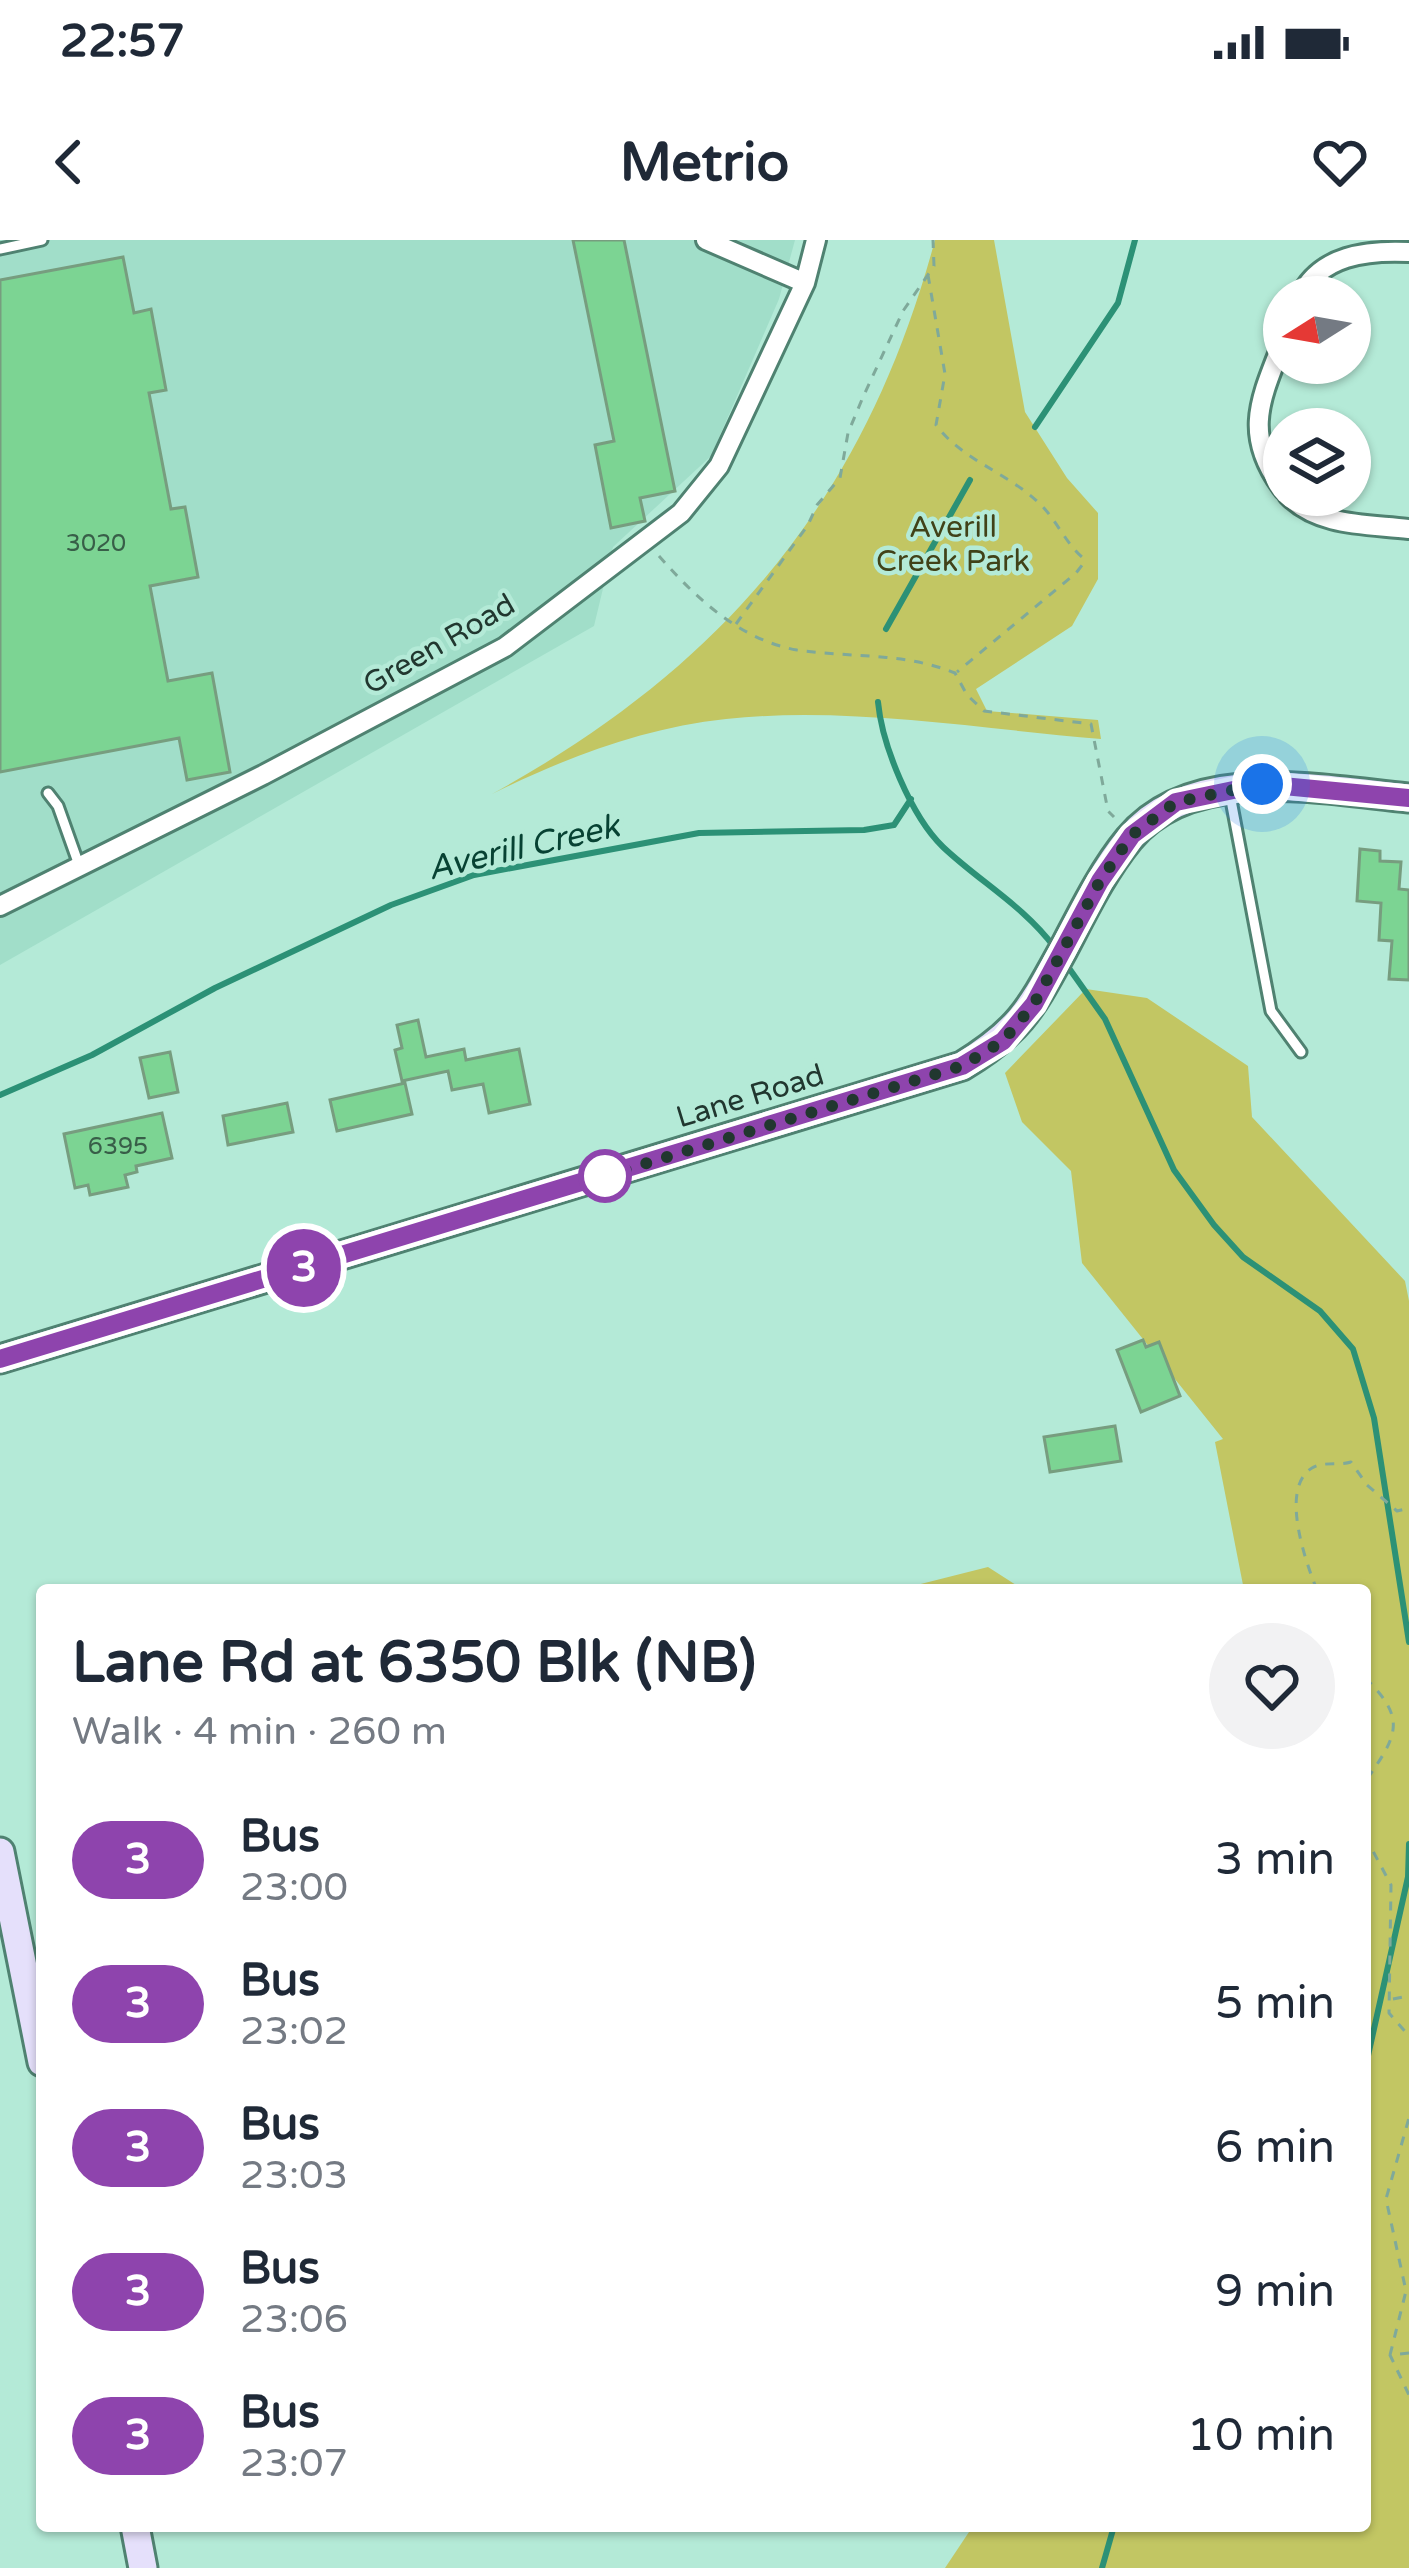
<!DOCTYPE html>
<html lang="en">
<head>
<meta charset="utf-8">
<style>
	body { margin:0; font-family:"Varela Round",sans-serif; background:#f2f2f3; color:#1f2937; height:100vh; display:flex; flex-direction:column; font-size:45px; white-space:nowrap }
	* { box-sizing:border-box; margin:0 }
	p { font-size:39px; color:#747a83 }
	.icon { flex:none; width:66px; height:66px; fill:none; stroke:currentColor; stroke-width:2; stroke-linecap:round; stroke-linejoin:round }
	.map { position:relative; flex:1; overflow:hidden }
	.drawer { position:absolute; left:36px; top:1344px; width:1335px; height:948px; display:flex; flex-direction:column; background:#fff; border-radius:12px; box-shadow:0 3px 9px #0004 }
	.drawer>* { flex:none }
	.badge { padding:0 24px; border-radius:39px; font-size:42px; line-height:78px }
	.needle { width:78px; rotate:259deg }
	.buttons { position:absolute; left:1263px; top:36px; display:grid; gap:24px }
	.buttons a { display:grid; place-items:center; width:108px; height:108px; border-radius:50%; background:#fff; box-shadow:0 3px 9px #0004; font-size:60px }
	.you { position:absolute; width:60px; height:60px; margin:-30px; border:9px solid #fff; border-radius:50%; background:#1a73e8; box-shadow:0 0 0 18px #1a73e833 }
	.map>.badge { position:absolute; translate:-50% -50%; box-shadow:0 0 0 6px #fff }
	.round { display:grid; place-items:center; flex:none; width:126px; height:126px; border-radius:63px; background:#f2f2f3 }
	.headline { display:flex; align-items:center; justify-content:space-between; height:204px; padding:0 36px }
	h1 { font-size:57px; font-weight:800; line-height:90px }
	ul { padding:0; list-style:none }
	li { display:flex; align-items:center; gap:36px; height:144px; padding:0 36px }
	li div { flex:1 }
	li b { display:block; font-size:45px }
	li em { font-style:normal }
	li .badge { min-width:132px; font-weight:700; text-align:center }
	.status { display:flex; justify-content:space-between; align-items:center; height:84px; padding:0 60px; background:#fff; direction:ltr }
	.status svg { height:33px; fill:currentColor }
	header { display:flex; justify-content:space-between; align-items:center; height:156px; padding:0 36px; background:#fff; font-size:54px; font-weight:800 }
	.map>svg:first-child { display:block }
	.built { fill:#a1dec9 }
	.green { fill:#c2c663 }
	.lines { fill:none; stroke-linecap:round; stroke-linejoin:round }
	.stream { stroke:#2c9176; stroke-width:6 }
	.building { fill:#7cd493; stroke:#779d7f; stroke-width:3 }
	.lane-casing { stroke:#4f8271; stroke-width:15 }
	.street-casing { stroke:#4f8271; stroke-width:24 }
	.secondary-casing { stroke:#4f8271; stroke-width:33 }
	.path { stroke:#7fa99a; stroke-width:3; stroke-dasharray:9 9; stroke-linecap:butt }
	.lane { stroke:#fff; stroke-width:9 }
	.street { stroke:#fff; stroke-width:18 }
	.secondary { stroke:#e5e0fb; stroke-width:27 }
	.line-casing { stroke:#fff; stroke-width:27 }
	.line { stroke:#8e44ad; stroke-width:18 }
	.walk { stroke:#21372f; stroke-width:12; stroke-dasharray:0 21.6 }
	.stop-dot { fill:#fff; stroke:#8e44ad; stroke-width:6 }
	.labels { text-anchor:middle; stroke-width:9; stroke-linejoin:round; paint-order:stroke }
	.number-label { font-size:24px; fill:#385e48 }
	.park-label { font-size:30px; fill:#414218; stroke:#b4ead7 }
	.street-label { font-size:30px; fill:#21372f; stroke:#b4ead7 }
	.water-label { font-size:33px; font-style:italic; fill:#074233; stroke:#b4ead7 }
</style>
</head>
<body>
<div class="status"><b>22:57</b><svg viewBox="0 0 49 12"><path d="M0 12V9h3v3zM5 12V6h3v6zM10 12V3h3v9zM15 12V0h3v12zM26 1h20v11H26zM47 4h2v5h-2z"/></svg></div>
<header><svg class="icon" aria-label="back" viewBox="0 0 24 24"><path d="M15 5l-7 7 7 7"/></svg>Metrio<svg class="icon" aria-label="heart" viewBox="0 0 24 24"><path d="M12 20l-8-8c-3-5 5-10 8-4 3-6 11-1 8 4z"/></svg></header>
<div class="map">
<svg width="1409" height="2328" viewBox="0 0 1409 2328">
	<rect width="100%" height="100%" fill="#b4ead7"/>
	<!-- built -->
	<path class="built" d="M0 0H795L779 59 711 216 613 307 594 386 0 725Z"/>
	<!-- green -->
	<path class="green" d="M935 0H994L1025 172 1067 238 1098 273V339L1072 386 976 449 987 471 1098 480 1101 499C980 489 847 466 726 479 643 488 567 517 492 554 726 425 865 259 935 0Z
		M1086 749 1147 758 1248 826 1252 877 1405 1041 1409 1061V2328H945L973 2286H1365V1350H1244L1215 1202 1223 1199 1082 1023 1071 931 1022 882 1005 833Z
		M988 1327 1024 1350H897Z"/>
	<g class="lines">
		<!-- stream -->
		<path class="stream" d="M1035 187 1118 63 1135 0
			M886 389 970 240
			M878 462C882 505 911 576 943 607 980 642 1024 666 1055 708
			M1066 724 1105 779 1174 930 1214 985 1243 1017 1320 1071 1353 1109 1374 1178 1409 1402
			M0 855 92 815 215 748 391 665 474 635 699 593 864 590 894 585 911 559
			M1365 1829 1408 1637 1409 1604
			M1102 2328 1114 2286"/>
	</g>
	<!-- building -->
	<path class="building" d="M573 0H624L675 251 640 258 645 281 611 288 595 205 614 201Z
		M123 17 134 73 151 69 166 150 149 153 171 269 185 267 198 337 150 346 168 441 212 433 230 532 187 540 179 498 0 532V40Z
		M1360 609 1380 611V621L1401 622 1399 649 1409 650V740L1389 739 1392 701 1379 700 1381 663 1357 661Z
		M418 780 426 817 464 809 466 820 519 809 530 864 489 873 483 844 452 850 448 831 402 841 395 810 402 808 397 785Z
		M170 812 178 852 149 858 140 818Z
		M405 843 412 874 337 891 330 860Z
		M287 863 293 892 228 905 223 876Z
		M162 873 172 918 136 926 137 932 125 935 128 947 90 955 88 945 75 948 64 894Z
		M1143 1100 1146 1107 1159 1102 1180 1156 1141 1172 1117 1110Z
		M1115 1186 1121 1221 1050 1232 1044 1197Z"/>
	<g class="lines">
		<!-- lane casing -->
		<g class="lane-casing">
			<path id="lane" d="M0 9 42 0
				M48 553 58 566 79 625
				M1230 555 1271 771 1301 812"/>
		</g>
		<!-- street casing -->
		<g class="street-casing">
			<path id="street" d="M706 0 805 43
				M1300 57C1320 15 1367 10 1409 12
				M1284 99C1261 158 1241 194 1284 250
				M1288 255C1318 287 1369 284 1409 289
				M0 666 263 535 505 407 681 273 719 226 805 43 816 0"/>
		</g>
		<!-- secondary casing -->
		<g class="secondary-casing">
			<path id="secondary" d="M0 1119 962 826C1021 790 1031 768 1063 710 1083 672 1102 632 1129 599 1192 522 1324 550 1409 558
				M0 1612 42 1822
				M135 2286 143 2328"/>
		</g>
		<!-- path -->
		<path class="path" d="M928 35 945 134 936 185C963 221 1009 233 1041 265 1057 281 1065 302 1082 317L1083 324 1076 333 957 432
			M659 316C696 358 740 400 797 410 851 418 903 412 955 433L967 455 984 471 1091 484 1108 571 1114 577
			M736 384 808 285 817 265 840 238 848 193 863 157 903 71 934 26 933 0
			M1317 1350C1306 1323 1279 1248 1312 1228 1323 1221 1338 1226 1351 1222L1367 1245 1397 1271 1409 1268
			M1365 1438C1409 1480 1396 1497 1365 1542
			M1365 1596 1391 1645 1389 1773 1409 1796
			M1393 1759 1409 1756
			M1409 2113 1390 2115 1409 2155
			M1390 2115 1406 2051 1386 1959 1409 1878"/>
		<!-- lane -->
		<use href="#lane" class="lane"/>
		<!-- street -->
		<use href="#street" class="street"/>
		<!-- secondary -->
		<use href="#secondary" class="secondary"/>
	</g>
	<g class="lines">
		<!-- line casing -->
		<g class="line-casing">
			<path id="line" d="M0 1119 962 826 1003 801 1034 764 1100 641 1132 595 1176 562 1262 544 1409 558"/>
		</g>
		<!-- line -->
		<use href="#line" class="line"/>
		<!-- walk -->
		<path class="walk" d="M605 936 962 826 1003 801 1034 764 1100 641 1132 595 1176 562 1262 544"/>
	</g>
	<!-- markers -->
	<circle class="stop-dot" cx="605" cy="936" r="24"/>
	<g class="labels">
		<!-- number labels -->
		<g class="number-label">
			<text x="96" y="311">3020</text>
			<text x="118" y="914">6395</text>
		</g>
		<!-- park labels -->
		<g class="park-label">
			<text x="953" y="297">Averill<tspan x="953" dy="34">Creek Park</tspan></text>
		</g>
		<!-- street labels -->
		<g class="street-label">
			<text transform="translate(439 404) rotate(-30)" y="10">Green Road</text>
			<text transform="translate(750 856) rotate(-17)" y="10">Lane Road</text>
		</g>
		<!-- water labels -->
		<g class="water-label">
			<text transform="translate(523 606) rotate(-13)" y="12">Averill Creek</text>
		</g>
	</g>
</svg>
<div class="buttons">
<a><svg class="needle" viewBox="-14 -14 28 28"><path d="M0-13l5 13h-10z" fill="#e53935"/><path d="M0 13l5-13h-10z" fill="#747a83"/></svg></a>
<a><svg class="icon" aria-label="layers" viewBox="0 0 24 24"><path d="M12 4l9 5-9 5-9-5zM3 14l9 5 9-5"/></svg></a>
</div>
<div class="you" style="left:1262px;top:544px"></div>
<b class="badge" style="left:304px;top:1028px;background:#8e44ad;color:#fff">3</b>
<section class="drawer">
<div class="headline"><div><h1>Lane Rd at 6350 Blk (NB)</h1><p>Walk · 4 min · 260 m</p></div><a class="round"><svg class="icon" aria-label="heart" viewBox="0 0 24 24"><path d="M12 20l-8-8c-3-5 5-10 8-4 3-6 11-1 8 4z"/></svg></a></div>
<ul>
<li><span class="badge" style="background:#8e44ad;color:#fff">3</span><div><b>Bus</b><p>23:00</p></div><em>3 min</em></li>
<li><span class="badge" style="background:#8e44ad;color:#fff">3</span><div><b>Bus</b><p>23:02</p></div><em>5 min</em></li>
<li><span class="badge" style="background:#8e44ad;color:#fff">3</span><div><b>Bus</b><p>23:03</p></div><em>6 min</em></li>
<li><span class="badge" style="background:#8e44ad;color:#fff">3</span><div><b>Bus</b><p>23:06</p></div><em>9 min</em></li>
<li><span class="badge" style="background:#8e44ad;color:#fff">3</span><div><b>Bus</b><p>23:07</p></div><em>10 min</em></li>
</ul>
</section>
</div>
</body>
</html>
